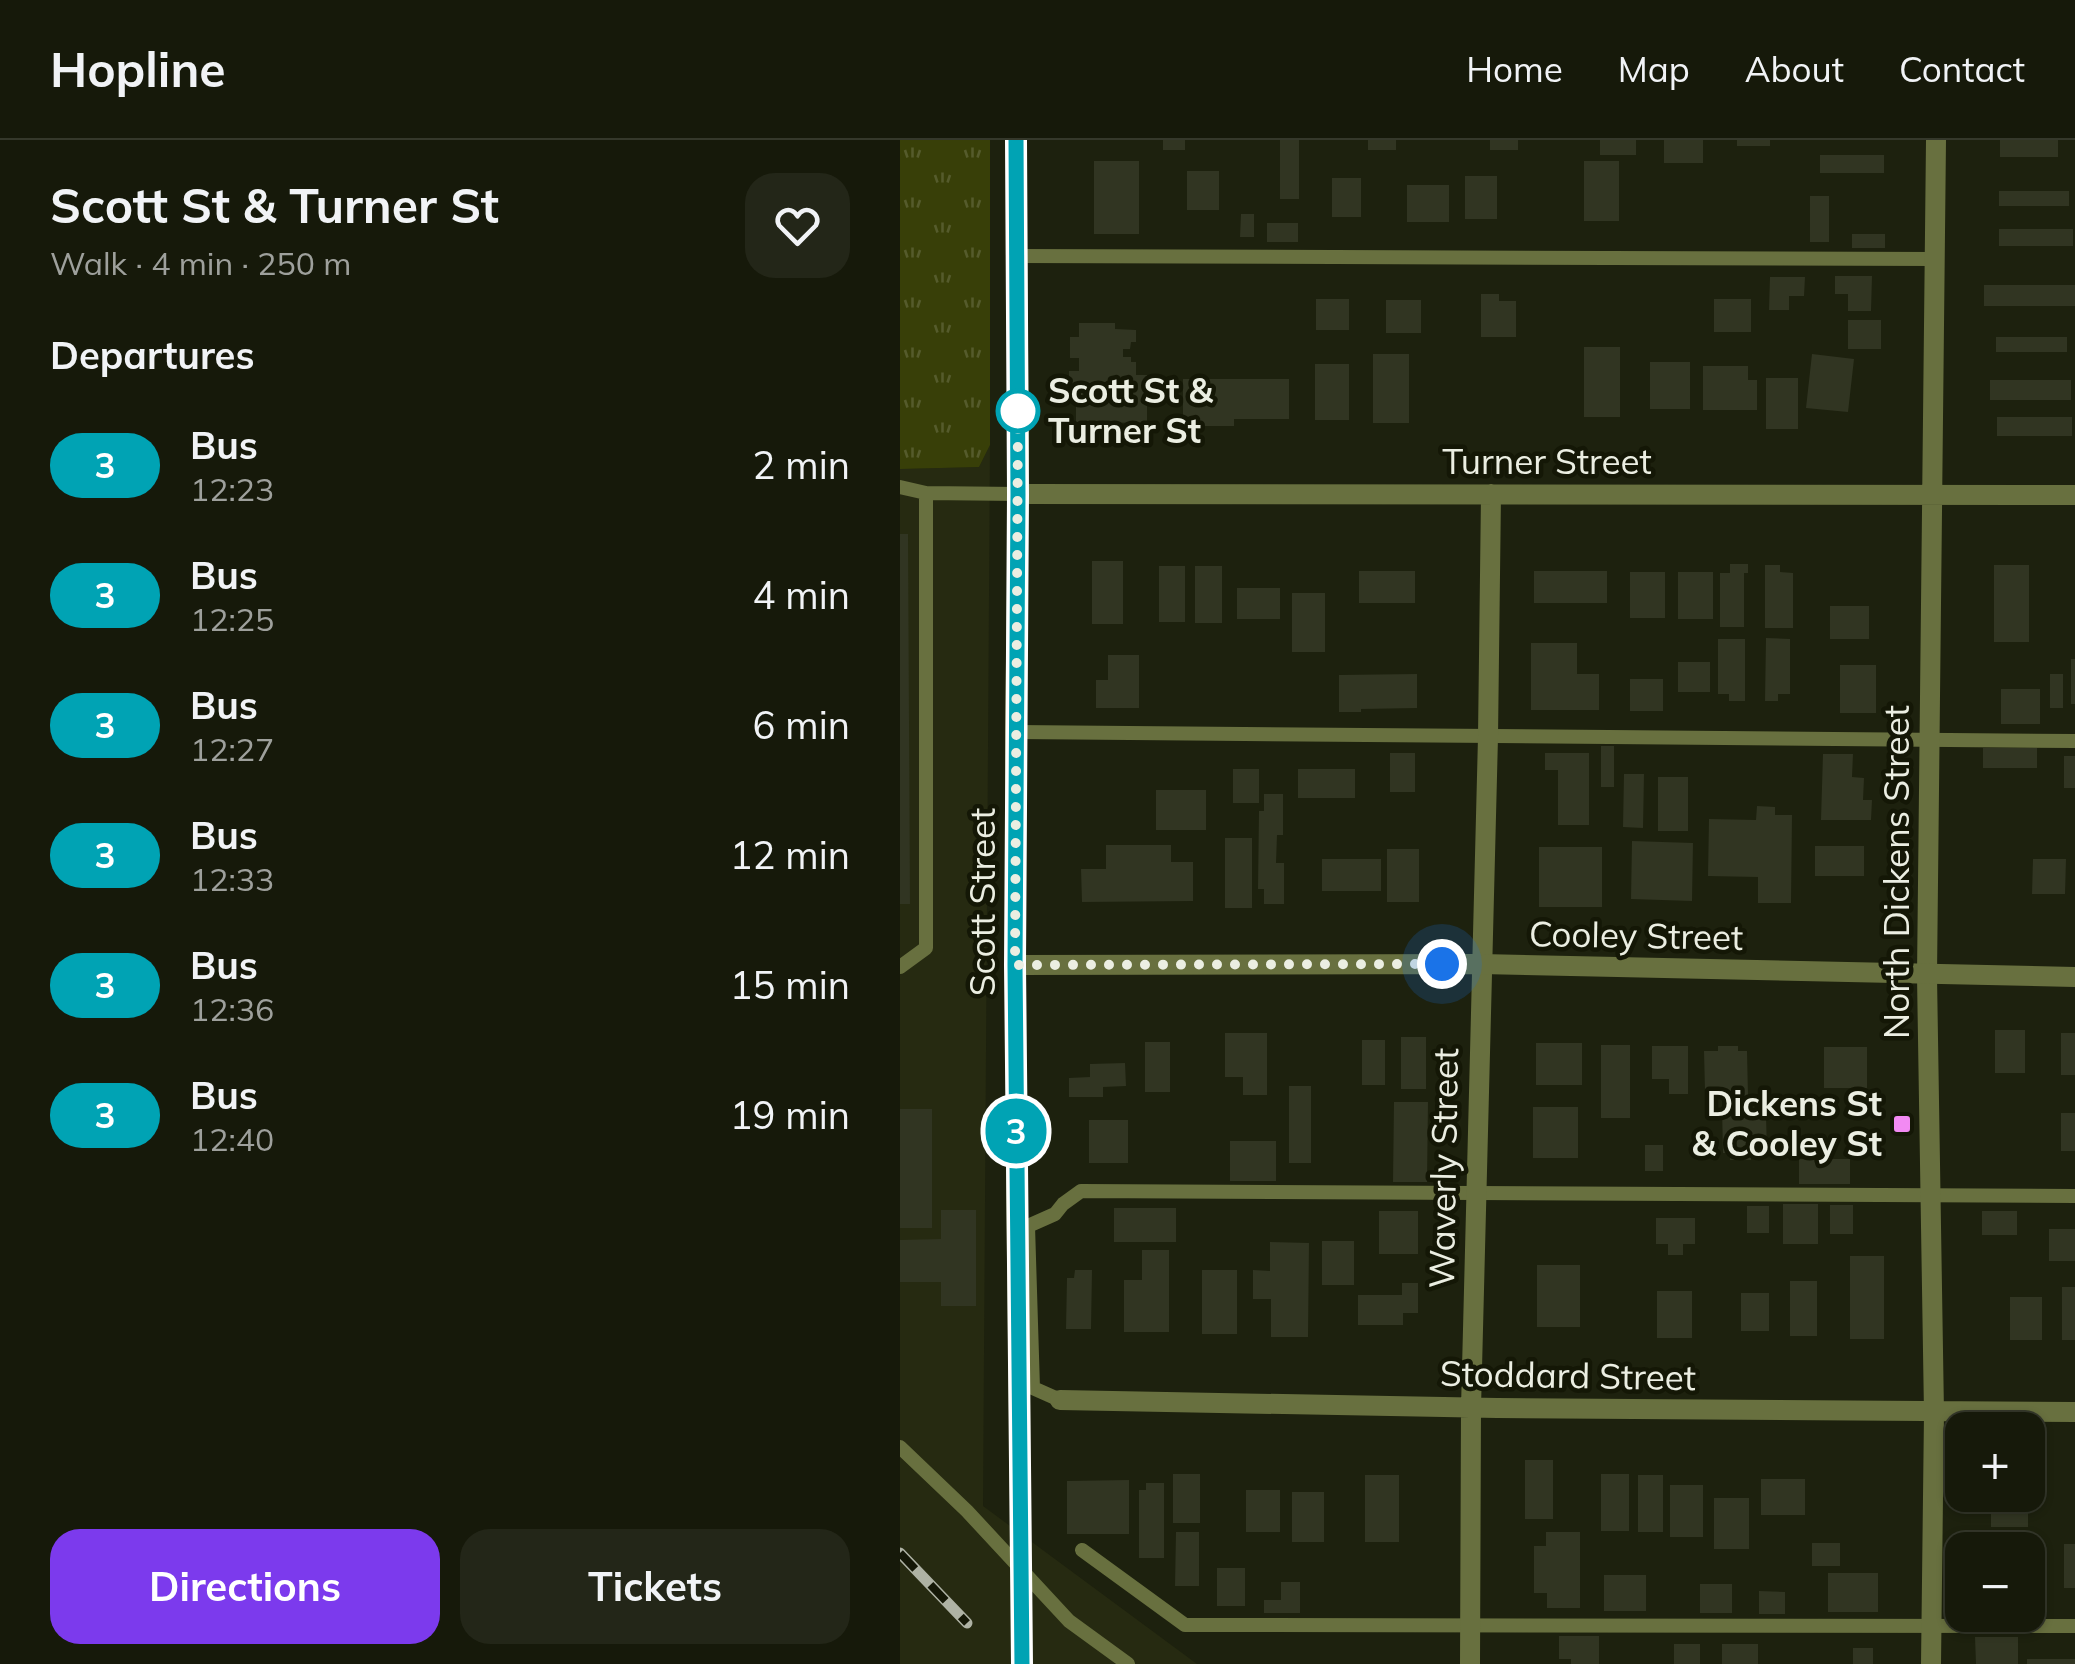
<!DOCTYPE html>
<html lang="en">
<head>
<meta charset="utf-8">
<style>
	body { margin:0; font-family:Mulish,sans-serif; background:#232618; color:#f1f3f6; height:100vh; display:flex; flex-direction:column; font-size:38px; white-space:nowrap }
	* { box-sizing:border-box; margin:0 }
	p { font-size:32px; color:#9ea09c }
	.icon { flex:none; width:55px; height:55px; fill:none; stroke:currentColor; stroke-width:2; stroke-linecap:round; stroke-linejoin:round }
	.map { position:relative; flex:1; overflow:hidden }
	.sheet { display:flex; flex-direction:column; background:#16190a; width:900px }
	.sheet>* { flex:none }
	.badge { padding:0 20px; border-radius:32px; font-size:35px; line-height:65px }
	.controls { position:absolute; left:1045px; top:1272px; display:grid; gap:20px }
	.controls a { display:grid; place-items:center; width:100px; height:100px; border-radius:20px; background:#16190a; box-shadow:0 2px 8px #0004,0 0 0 2px #35382b; font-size:50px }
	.you { position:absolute; width:50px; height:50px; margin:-25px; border:8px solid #fff; border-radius:50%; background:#1a73e8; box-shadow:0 0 0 15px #1a73e833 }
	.map>.badge { position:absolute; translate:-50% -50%; box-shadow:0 0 0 5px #fff }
	h2 { padding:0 50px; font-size:38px; line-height:90px }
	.round { display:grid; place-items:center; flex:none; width:105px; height:105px; border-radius:30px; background:#232618 }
	.summary { display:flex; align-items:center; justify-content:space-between; height:170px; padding:0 50px }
	h1 { font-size:48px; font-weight:700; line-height:75px }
	.button { display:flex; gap:20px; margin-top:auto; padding:20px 50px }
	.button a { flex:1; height:115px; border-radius:30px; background:#7c3aed; color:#fff; font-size:40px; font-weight:700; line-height:115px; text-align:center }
	.button a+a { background:#232618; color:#f1f3f6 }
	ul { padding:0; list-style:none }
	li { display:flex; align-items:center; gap:30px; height:130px; padding:0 50px }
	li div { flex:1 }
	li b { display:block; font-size:38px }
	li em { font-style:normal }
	li .badge { min-width:110px; font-weight:700; text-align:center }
	header { display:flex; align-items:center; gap:60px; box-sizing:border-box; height:140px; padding:0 50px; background:#16190a; border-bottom:2px solid #35382b }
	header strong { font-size:48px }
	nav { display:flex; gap:55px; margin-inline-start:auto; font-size:35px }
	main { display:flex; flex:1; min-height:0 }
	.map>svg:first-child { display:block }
	.built { fill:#262a11 }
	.park { fill:url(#park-tufts) }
	.building { fill:#313522 }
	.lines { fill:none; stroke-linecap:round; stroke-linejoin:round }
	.service { stroke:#68703f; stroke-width:14 }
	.minor { stroke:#68703f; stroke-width:20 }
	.tertiary { stroke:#68703f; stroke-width:20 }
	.rail-casing { stroke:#aeb2a4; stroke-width:11 }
	.rail { stroke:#141706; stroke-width:8; stroke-dasharray:22; stroke-linecap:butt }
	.tertiary-bridge { stroke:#68703f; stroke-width:20 }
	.line-casing { stroke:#fff; stroke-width:22 }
	.line { stroke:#00a3b4; stroke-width:15 }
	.walk { stroke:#ebeee2; stroke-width:10; stroke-dasharray:0 18 }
	.stop-dot { fill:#fff; stroke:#00a3b4; stroke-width:5 }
	.poi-dot { fill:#f28af3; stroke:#141706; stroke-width:4 }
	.labels { text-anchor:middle; stroke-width:9; stroke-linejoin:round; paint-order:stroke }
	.stop-label { font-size:35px; font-weight:bold; fill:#ebeee2; stroke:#141706; text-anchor:start }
	.street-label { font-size:35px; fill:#ebeee2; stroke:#141706 }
	.poi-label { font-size:35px; font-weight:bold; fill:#ebeee2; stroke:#141706; text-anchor:end }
</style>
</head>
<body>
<header>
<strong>Hopline</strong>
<nav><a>Home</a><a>Map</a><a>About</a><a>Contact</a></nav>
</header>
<main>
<section class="sheet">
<div class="summary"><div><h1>Scott St &amp; Turner St</h1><p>Walk · 4 min · 250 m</p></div><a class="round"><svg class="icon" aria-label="heart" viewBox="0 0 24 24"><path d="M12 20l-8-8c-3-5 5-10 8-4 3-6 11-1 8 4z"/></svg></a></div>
<h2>Departures</h2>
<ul>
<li><span class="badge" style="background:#00a3b4;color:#fff">3</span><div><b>Bus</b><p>12:23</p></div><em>2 min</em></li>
<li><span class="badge" style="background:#00a3b4;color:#fff">3</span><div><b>Bus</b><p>12:25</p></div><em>4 min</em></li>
<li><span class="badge" style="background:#00a3b4;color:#fff">3</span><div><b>Bus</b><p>12:27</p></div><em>6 min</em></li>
<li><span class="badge" style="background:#00a3b4;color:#fff">3</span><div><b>Bus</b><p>12:33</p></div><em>12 min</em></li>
<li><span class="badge" style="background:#00a3b4;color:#fff">3</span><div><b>Bus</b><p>12:36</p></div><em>15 min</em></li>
<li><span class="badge" style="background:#00a3b4;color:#fff">3</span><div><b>Bus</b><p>12:40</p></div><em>19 min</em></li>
</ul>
<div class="button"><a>Directions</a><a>Tickets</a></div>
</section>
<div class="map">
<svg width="1175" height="1524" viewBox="0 0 1175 1524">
	<defs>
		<pattern id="park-tufts" width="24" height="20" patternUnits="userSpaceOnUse" patternTransform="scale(2.5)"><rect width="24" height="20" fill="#383f08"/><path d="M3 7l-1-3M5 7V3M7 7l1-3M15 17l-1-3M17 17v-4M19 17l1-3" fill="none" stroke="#555b2c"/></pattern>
	</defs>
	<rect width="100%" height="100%" fill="#1d210e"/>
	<!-- built -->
	<path class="built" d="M90 305 83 1366 297 1524H0V329L79 327Z"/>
	<!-- park -->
	<path class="park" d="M0 0H90V305L79 327 0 329Z"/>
	<!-- building -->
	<path class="building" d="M263 0H285V10H263Z
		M380 0H399V59H380Z
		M468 0H496V10H468Z
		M590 0H618V10H590Z
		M700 0H736V15H700Z
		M764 0H803V23H764Z
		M837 0H870V6H837Z
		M1100 0H1158V17H1100Z
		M920 15H984V33H920Z
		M194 21H239V94H194Z
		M684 21H719V81H684Z
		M287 31H319V70H287Z
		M565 36H597V79H565Z
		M432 38H461V77H432Z
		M507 45H549V82H507Z
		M1099 51H1169V66H1099Z
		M910 56H929V102H910Z
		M341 74H354V97H340Z
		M367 83H398V102H367Z
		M1099 89H1173V106H1099Z
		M952 94H985V108H952Z
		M935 136H972L971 171H948V154H935Z
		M870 137H905L904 156H889V170H869Z
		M1084 145H1175V166H1084Z
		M581 154H599V161H616V197H581Z
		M416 159H449V190H416Z
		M814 159H851V192H814Z
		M486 160H521V193H486Z
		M948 180H981V209H948Z
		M179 183H215V189L236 190V202H231L230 209H223V217H231V222H236V235H247V283L176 282V262H169V231H179V218H170V197H179Z
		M1096 197H1167V212H1096Z
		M684 207H720V277H684Z
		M473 214H509V283H473Z
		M912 214 954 219 948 272 906 268Z
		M750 222H790V269H750Z
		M415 224H449V280H415Z
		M803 226H848V240H857V270H803Z
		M866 238H898V289H866Z
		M283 239H389V279H334V286H283Z
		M1090 240H1171V260H1090Z
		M1097 277H1172V296H1097Z
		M0 394H8L10 764H0Z
		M192 421H223V484H192Z
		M830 424H848V433H844V487H820V433H830Z
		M865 425H880V432L893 433V488H865Z
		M1094 425H1129V502H1094Z
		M259 426H285V482H259Z
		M295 426H322V483H295Z
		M459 431H515V463H459Z
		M634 431H707V463H634Z
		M730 432H765V478H730Z
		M778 432H813V479H778Z
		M337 448H380V479H337Z
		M392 453H425V512H392Z
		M930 466H969V499H930Z
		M866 498 890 499V554H878V561H865Z
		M818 499H845V561H829V554H818Z
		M631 503H677V534H699V570H631Z
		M208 515H239V568H196V540H208Z
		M1171 519H1175V564H1171Z
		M778 522H810V552H778Z
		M940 525H976V573H940Z
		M517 534V568L461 569V572H439V535Z
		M1150 534H1163V568H1150Z
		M730 539H763V571H730Z
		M1101 549H1140V584H1101Z
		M701 606H714V647H701Z
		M1083 608H1137V628H1083Z
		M490 613H515V652H490Z
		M645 613H689V685H658V630H645Z
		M923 614H953L952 637 964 638 963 660H972L971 680H921Z
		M1164 616H1175V648H1164Z
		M333 629H359V663H333Z
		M398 629H455V658H398Z
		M724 634H744L743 688 723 687Z
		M758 637H788V691H758Z
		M256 650H306V690H256Z
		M364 654H383V695H377L376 723H384V764H364V749H358L359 671H364Z
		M857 666 875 667V675H892L891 763H858V737L808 736 809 679 856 680Z
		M325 698H352V768H325Z
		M732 701 793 703 792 761 731 759Z
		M206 705H271V722H293V761L182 762 181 729H206Z
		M915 706H964V736H915Z
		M639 707H702V767H639Z
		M487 709H519V762H487Z
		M422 719H481V751H422Z
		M1133 719H1166L1165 754H1132Z
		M1095 890H1125V933H1095Z
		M325 893H367V955H343V937H325Z
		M1161 893H1175V935H1161Z
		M501 897H526V949H501Z
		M462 900H485V945H462Z
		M245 902H270V952H245Z
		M636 903H682V945H636Z
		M701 905H730V978H701Z
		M752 906H788V954H769V939H752Z
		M818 906H838V911H847L848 956H819V950L805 951 804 911H818Z
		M924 907H967V948H924Z
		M225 923 226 946 203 947V957H169V938L190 937V924Z
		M389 946H411V1023H389Z
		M494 962H528L527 1042H493Z
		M633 967H678V1018H633Z
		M822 968H851V975H866L867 1012 851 1013V1020H830V1013H823Z
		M0 969H32V1088H0Z
		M1161 973H1175V1011H1161Z
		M189 980H228V1023H189Z
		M330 1001H376V1041H330Z
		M745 1005H763V1031H745Z
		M899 1019H950V1044H899Z
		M883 1064H918V1104H883Z
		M930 1065H953V1094H930Z
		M847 1066H869V1093H847Z
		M214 1068H276V1102H214Z
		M41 1070H76V1166H41V1142H0V1100L41 1099Z
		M479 1071H518V1114H479Z
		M1082 1071H1117V1095H1082Z
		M756 1078H795V1104H783V1115H768V1104H756Z
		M1149 1089H1175V1121H1149Z
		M422 1101H454V1145H422Z
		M370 1102 409 1103 408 1197H371V1159H353V1130L370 1131Z
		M242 1110H269V1192H224V1140H242Z
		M950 1116H984V1199H950Z
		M637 1125H680V1187H637Z
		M175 1130H192L191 1189H166L167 1138H174Z
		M302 1130H337V1194H302Z
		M890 1141H917V1196H890Z
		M502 1143H518V1173H503V1185H458V1155H502Z
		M1162 1147H1175V1200H1162Z
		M757 1151H792V1198H757Z
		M841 1153H869V1191H841Z
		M1110 1157H1142V1200H1110Z
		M625 1320H653V1379H625Z
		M273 1334H300V1383H273Z
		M701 1334H729V1391H701Z
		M465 1335H499V1402H465Z
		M738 1335H763V1392H738Z
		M861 1339H905V1375H861Z
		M229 1340V1394H167V1341Z
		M246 1343H264V1418H239V1350H246Z
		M770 1345H803V1397H770Z
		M346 1350H380V1392H346Z
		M392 1352H424V1402H392Z
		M1091 1355H1128V1387H1091Z
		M814 1358H849V1409H814Z
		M276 1392H299V1446H275Z
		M646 1392H680V1468H647V1453H634V1406H646Z
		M912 1403H940V1426H912Z
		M1164 1404H1175V1448H1164Z
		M317 1428H345V1466H317Z
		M928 1433H978V1472H928Z
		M704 1435H746V1471H704Z
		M1128 1436H1138V1465H1128Z
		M381 1442H400V1473H364V1460H381Z
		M800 1444H832V1473H800Z
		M859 1451 885 1452V1474H859Z
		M659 1496H699V1524H671V1519H659Z
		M1075 1497H1118V1524H1076Z
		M774 1504H800V1524H774Z
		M822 1504H858V1524H822Z
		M953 1508H973V1524H953Z
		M1127 1519H1175V1524H1127Z"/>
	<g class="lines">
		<!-- service -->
		<path class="service" d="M116 116 1035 119
			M0 347 26 353 119 354
			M115 592 1175 601
			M0 827 26 808V353
			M160 1260 133 1248 128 1086 155 1074 163 1064 181 1051 1175 1056
			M0 1307 67 1371 169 1481 228 1524
			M182 1410 285 1485 1175 1486"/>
		<!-- minor -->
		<path class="minor" d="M119 354 1175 355
			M160 1260 597 1268 1175 1272
			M570 1524 571 1268 588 597 591 354
			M1031 1524 1034 1273 1027 836 1036 0"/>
		<!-- tertiary -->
		<path class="tertiary" d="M116 0 119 309 115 592 116 1037
			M115 825 581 824 1175 837"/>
		<!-- rail casing -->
		<g class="rail-casing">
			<path id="rail" d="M0 1413 67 1483"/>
		</g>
		<!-- rail -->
		<use href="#rail" class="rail"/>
		<!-- tertiary-bridge -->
		<path class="tertiary-bridge" d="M116 1037 122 1524"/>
	</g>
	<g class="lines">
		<!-- line casing -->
		<g class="line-casing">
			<path id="line" d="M116 0 118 354 115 825 122 1524"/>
		</g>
		<!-- line -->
		<use href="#line" class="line"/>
		<!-- walk -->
		<path class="walk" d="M118 271 115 825 542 824"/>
	</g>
	<!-- markers -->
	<circle class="stop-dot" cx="118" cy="271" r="20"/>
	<rect class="poi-dot" x="992" y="974" width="20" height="20" rx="5"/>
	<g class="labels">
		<!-- stop labels -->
		<g class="stop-label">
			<text x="148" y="263">Scott St &amp;<tspan x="148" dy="40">Turner St</tspan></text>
		</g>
		<!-- street labels -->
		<g class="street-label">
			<text x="647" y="334">Turner Street</text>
			<text transform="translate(997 732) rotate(-90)" y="12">North Dickens Street</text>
			<text transform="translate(83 762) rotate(-90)" y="12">Scott Street</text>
			<text transform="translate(736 796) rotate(1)" y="12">Cooley Street</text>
			<text transform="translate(544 1028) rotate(-89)" y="12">Waverly Street</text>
			<text transform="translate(668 1236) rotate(1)" y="12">Stoddard Street</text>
		</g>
		<!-- poi labels -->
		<g class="poi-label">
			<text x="982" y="976">Dickens St<tspan x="982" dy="40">&amp; Cooley St</tspan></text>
		</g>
	</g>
</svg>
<div class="controls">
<a>+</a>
<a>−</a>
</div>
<div class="you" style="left:542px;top:824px"></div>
<b class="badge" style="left:116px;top:991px;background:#00a3b4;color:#fff">3</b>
</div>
</main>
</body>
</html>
